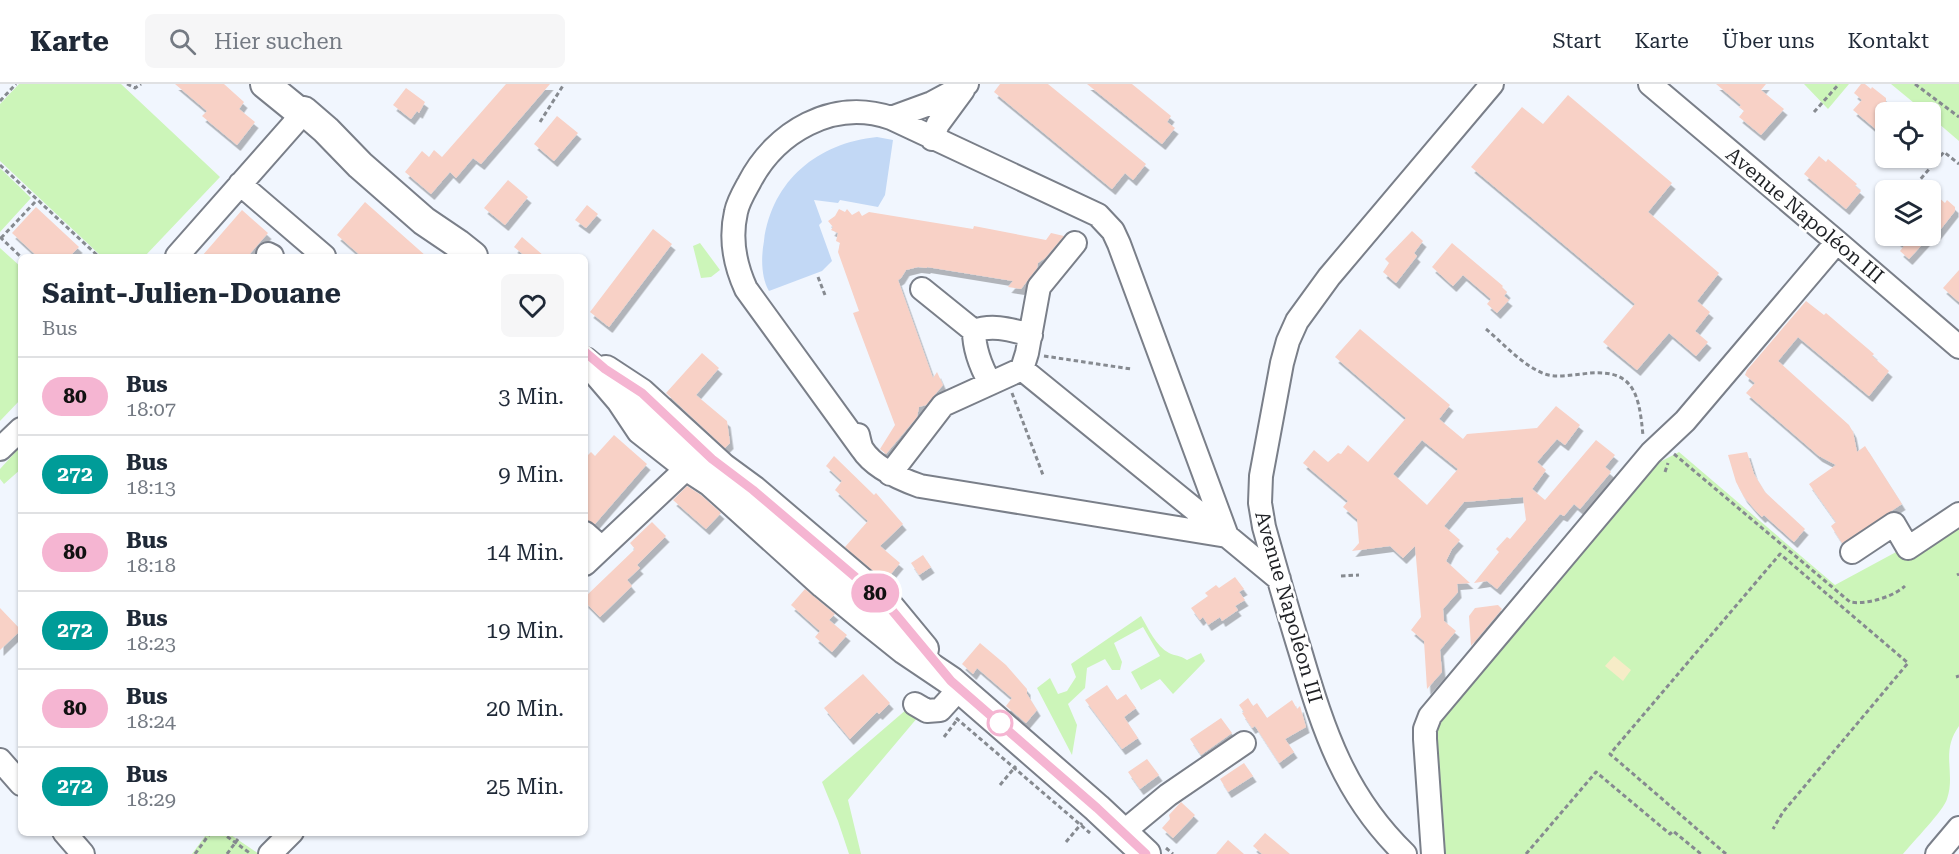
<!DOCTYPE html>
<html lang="de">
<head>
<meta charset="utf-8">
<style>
	body { margin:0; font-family:"Roboto Serif",serif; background:#f6f6f7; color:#1f2937; height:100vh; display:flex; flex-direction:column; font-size:22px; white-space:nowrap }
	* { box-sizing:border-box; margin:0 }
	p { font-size:20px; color:#747a83 }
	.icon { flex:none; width:33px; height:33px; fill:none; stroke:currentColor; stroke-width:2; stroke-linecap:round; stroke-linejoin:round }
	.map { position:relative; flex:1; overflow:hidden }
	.details { position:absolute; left:18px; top:170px; width:570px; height:582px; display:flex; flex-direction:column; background:#fff; border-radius:9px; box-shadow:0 2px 4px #0004 }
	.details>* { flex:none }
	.badge { padding:0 12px; border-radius:20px; font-size:21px; line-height:39px }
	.tools { position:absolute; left:1875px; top:18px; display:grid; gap:12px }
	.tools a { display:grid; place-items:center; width:66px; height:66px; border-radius:9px; background:#fff; box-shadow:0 2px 4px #0004; font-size:30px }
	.map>.badge { position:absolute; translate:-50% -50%; box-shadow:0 0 0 3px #fff }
	.round { display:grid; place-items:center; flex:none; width:63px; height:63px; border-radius:9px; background:#f6f6f7 }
	.head { display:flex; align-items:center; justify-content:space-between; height:102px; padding:0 24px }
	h1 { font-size:28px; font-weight:700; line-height:45px }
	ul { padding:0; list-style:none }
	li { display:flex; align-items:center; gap:18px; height:78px; padding:0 24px; border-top:2px solid #e0e1e3 }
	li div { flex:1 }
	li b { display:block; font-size:22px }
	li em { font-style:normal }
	li .badge { min-width:66px; font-weight:700; text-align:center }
	header { display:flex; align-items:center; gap:36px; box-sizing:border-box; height:84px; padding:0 30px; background:#fff; border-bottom:2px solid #e0e1e3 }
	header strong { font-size:28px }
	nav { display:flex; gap:33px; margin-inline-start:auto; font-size:21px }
	.search { width:420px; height:54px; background:#f6f6f7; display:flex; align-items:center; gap:15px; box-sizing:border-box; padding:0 21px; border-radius:9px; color:#747a83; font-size:22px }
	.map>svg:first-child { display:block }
	.green { fill:#ccf5b9 }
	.sand { fill:#f6ecc7 }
	.water { fill:#c2d8f5 }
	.building { fill:#f8d1c6; fill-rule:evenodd; filter:url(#shadow) }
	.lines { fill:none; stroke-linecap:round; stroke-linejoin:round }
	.minor-casing { stroke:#7a7f89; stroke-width:26 }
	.major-casing { stroke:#7a7f89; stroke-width:32 }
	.path { stroke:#868a90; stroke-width:3; stroke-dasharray:4.5 3; stroke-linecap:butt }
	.minor { stroke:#fff; stroke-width:22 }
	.major { stroke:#fff; stroke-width:28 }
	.line-casing { stroke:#fff; stroke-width:14 }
	.line { stroke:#f5b5d2; stroke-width:9 }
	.stop-dot { fill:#fff; stroke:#f5b5d2; stroke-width:3 }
	.labels { text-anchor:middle; stroke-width:5; stroke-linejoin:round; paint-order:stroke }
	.street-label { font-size:20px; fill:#1f2125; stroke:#fff }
</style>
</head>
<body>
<header>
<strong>Karte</strong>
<div class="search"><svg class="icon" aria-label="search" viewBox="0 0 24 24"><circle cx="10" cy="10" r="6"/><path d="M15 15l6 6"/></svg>Hier suchen</div>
<nav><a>Start</a><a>Karte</a><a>Über uns</a><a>Kontakt</a></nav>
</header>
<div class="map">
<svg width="1959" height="770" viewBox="0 0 1959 770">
	<defs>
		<filter id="shadow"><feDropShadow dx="3.5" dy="6" stdDeviation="0" flood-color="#0004"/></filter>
	</defs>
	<rect width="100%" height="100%" fill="#f1f6fe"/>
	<!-- green -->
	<path class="green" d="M19 0H121L220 93 145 172H101L0 77V20Z
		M1804 0H1849L1828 25Z
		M1891 0H1959V57L1931 33 1930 28H1925Z
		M0 84 31 114 0 148Z
		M700 159 720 186 711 193 701 194 693 162Z
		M0 164 21 183V315L0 337Z
		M21 362V385L4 400 0 395V385Z
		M1679 368 1835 501 1898 467 1904 475 1959 442V642C1940 668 1956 689 1947 715 1944 726 1912 759 1903 770H1444L1433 650 1438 637 1489 580 1656 380Z
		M1141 532C1148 544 1156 562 1169 569 1175 572 1180 571 1187 576L1201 569 1205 577 1173 610 1160 595 1141 606 1131 588 1160 572 1143 543 1114 559 1122 578 1120 586H1112L1105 575 1087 584 1085 604 1068 620 1077 641 1072 671 1037 604 1050 594 1058 610 1067 607 1076 593 1071 580Z
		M907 625 918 633 848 716 861 770H849L838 737 822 698Z
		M208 748 228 749 259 770H192Z"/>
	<!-- sand -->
	<path class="sand" d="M1614 572 1631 586 1623 597 1605 582Z"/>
	<!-- water -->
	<path class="water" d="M877 53 893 56 885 111 878 123 840 116 838 119 814 116 822 138 819 141 832 177 822 187 769 207C761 193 761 173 764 157 772 96 818 59 877 53Z"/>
	<!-- building -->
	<path class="building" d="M175 0H224L244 18 239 25 255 38 237 61 202 32 207 27Z
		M506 0H550L481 80 473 74 456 94 450 88 431 110 405 88 422 67 429 73 434 66 442 73Z
		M1000 0H1048L1146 80 1133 96 1125 89 1112 105 994 8Z
		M1087 0H1132L1171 32 1167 38 1175 44 1162 60Z
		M1716 0H1766L1761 6 1784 25 1761 51 1739 33 1744 27 1739 23 1741 21Z
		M1861 0H1865L1871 5 1872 3 1886 14V49L1880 45 1878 47 1853 26 1862 16 1854 9Z
		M406 4 425 18 419 29 417 27 411 35 393 21Z
		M1568 11 1672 99 1648 128 1719 189 1697 217 1710 228 1695 247 1708 258 1696 272 1669 249 1637 286 1603 258 1635 220 1471 83 1522 23 1543 40Z
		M557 32 578 49 554 77 534 60Z
		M1819 72 1826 78 1828 75 1857 100 1855 102 1861 107 1846 125 1804 90Z
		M508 96 528 113 505 141 484 124Z
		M1930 106 1945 119 1947 116 1955 123V127L1937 150 1930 145Z
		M365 118 426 172H361L337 151Z
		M587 121 598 130 586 144 575 136Z
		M36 123 79 163 70 172H37L12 149Z
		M839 125 845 128 847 125 852 131 859 127 862 132 869 128 973 145 974 142 1046 156 1051 149 1064 152 1045 174 1038 179 1037 184 1021 205 1008 203 1013 197 927 183V184L918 183 906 186 901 194 898 196 933 294 937 288 943 301 926 321 919 323 917 333 886 370 880 365 895 341 853 229 859 227 838 168 840 159 836 157 838 149 831 146 833 143 828 137 835 132Z
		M242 126 268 149 248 172H202Z
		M653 145 672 160 609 243 590 228Z
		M1412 147 1423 157 1414 169 1417 172 1396 199 1383 188 1389 179 1385 175Z
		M1892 152H1930L1909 175 1900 167 1904 162Z
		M522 153 544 172H525L514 163Z
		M1452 159 1503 202 1502 203 1507 208 1504 212 1509 216 1497 229 1487 220 1491 215 1463 191 1453 202 1432 183Z
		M1959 186V218L1943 204Z
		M1806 217 1824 231 1826 229 1874 270 1872 272 1889 287 1869 312 1798 253 1778 277 1849 341 1853 348 1857 368 1865 362 1902 420 1842 459 1831 442 1836 438 1809 400 1836 381 1819 372 1746 309 1755 299 1745 291 1747 286Z
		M1360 245 1450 321 1439 335 1463 355 1467 350 1537 344 1556 322 1580 341 1565 361 1557 355 1537 378 1546 386 1532 405 1545 416 1596 356 1615 371 1605 383 1611 388 1580 425 1574 420 1564 432 1560 430 1497 505 1487 497 1474 499 1499 468 1496 465 1507 453 1510 455 1526 436 1523 413 1464 418 1444 442 1460 456 1452 465 1446 477 1470 499 1457 500 1458 508 1443 525 1444 537 1456 547 1440 566 1442 588 1427 605 1424 557 1411 546 1421 533 1415 462 1403 474 1390 462 1352 467 1359 459 1357 435 1343 423 1348 417 1303 379 1314 366 1328 378 1338 369 1341 370 1348 361 1368 378 1406 334 1335 273ZM1422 356 1458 385 1427 421 1393 390Z
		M702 269 719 284 696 311 727 337 730 359 725 364 666 309Z
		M614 351 647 380 595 440 585 436V374L591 368 595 372Z
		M1747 368 1754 390 1765 408 1805 445 1794 458 1764 431 1762 433 1756 427 1744 413 1736 398 1728 371Z
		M834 372 874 411 876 409 903 440 880 462 900 479 885 497 845 463 868 437 835 406 842 397 826 382Z
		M687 402 701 411 721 429 706 445 673 416Z
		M652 438 666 452 637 481 640 484 627 496 632 502 600 533 585 518V513L635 465 630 459Z
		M923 471 931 483 919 491 911 479Z
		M1235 493 1244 505 1239 508 1245 516 1235 522 1238 526 1222 537 1220 533 1208 541 1203 533 1200 536 1191 524 1208 512 1205 509 1216 501 1219 504Z
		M805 505 835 530 829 536 847 551 832 568 815 553 820 547 791 521Z
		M1498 521 1502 525 1471 562 1469 532 1475 524Z
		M0 524 21 546 0 566Z
		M980 559 1006 581 1027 605V610L1037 626 1026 639 1006 622 1012 614 977 584 973 590 962 580Z
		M863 590 890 619 879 630 877 628 850 655 824 624Z
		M1107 601 1117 616 1126 610 1136 624 1124 633 1138 654 1122 665 1085 616Z
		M1248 614 1253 622 1257 619 1267 634 1292 616 1297 625 1300 622 1306 643 1285 655 1294 668 1279 679 1255 642 1252 644 1242 629 1244 628 1239 621Z
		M1221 634 1232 649 1201 671 1190 655Z
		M1147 675 1159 691 1140 705 1128 688Z
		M1244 679 1253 692 1228 708 1220 695Z
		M1181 718 1195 731 1173 754 1162 744 1170 735 1169 731Z
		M1265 749 1271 754 1290 770H1262L1253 762Z
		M1228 756 1244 770H1216Z"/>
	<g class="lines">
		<!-- minor casing -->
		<g class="minor-casing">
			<path id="minor" d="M1650 0 1837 158 1959 263
				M891 34 932 19 967 0
				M932 55 938 40 963 6
				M240 100 324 172
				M268 170 272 172
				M177 172 298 35
				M922 205 974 247C974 266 981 283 990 299
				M974 247C993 240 1011 246 1031 251
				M1022 285 1226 451
				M858 351C859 355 860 361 862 365 874 384 900 395 920 402L1227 452 1279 495
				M0 365 21 345
				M862 365 746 205C735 181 730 154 736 128 738 118 744 108 749 99 775 48 833 14 891 34L1098 131 1113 147 1119 160 1227 452
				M890 390 943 321 1022 285 1027 269 1039 203 1075 159
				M585 449 602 464
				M1852 468 1894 440 1908 464 1959 430
				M585 480 688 383
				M915 620 927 627 940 626 960 604
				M0 676 21 700
				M64 748 83 770
				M1122 749 1168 711 1244 659
				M270 770 292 748
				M1405 770C1345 712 1324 648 1301 570 1288 528 1276 486 1264 443L1260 419 1261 392 1282 279 1288 257 1297 237 1329 193 1492 0
				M1433 770 1425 655V645L1430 632 1651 369 1685 337 1837 158
				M1937 770 1959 744"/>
		</g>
		<!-- major casing -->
		<g class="major-casing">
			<path id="major" d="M265 0 297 26 304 27 326 46 360 81 424 137 458 160 473 172
				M585 278 597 288 621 316 641 346 688 383 711 398 824 500 870 538 905 566 951 597 1097 724 1146 770
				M606 286 641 309 723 384 753 406 886 519 924 565"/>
		</g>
		<!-- path -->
		<path class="path" d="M127 0 135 4 141 0
			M1915 0 1959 33
			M0 17 16 0
			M1814 28 1839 0
			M540 38 564 0
			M0 81 98 172
			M1901 101 1908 106
			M1911 106 1944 68 1959 80
			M1881 125 1886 129
			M0 153 21 173
			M1 154 37 116
			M818 193 825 211
			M1486 245C1504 260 1523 282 1545 290 1556 294 1570 291 1582 290 1633 283 1639 307 1643 352
			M1044 272 1131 285
			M1012 309 1043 391
			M1674 370 1850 518C1866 521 1893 513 1905 502
			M1665 388 1668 379
			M1957 491 1959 490
			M1341 492 1359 491
			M1956 593 1959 592
			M956 634 1090 749
			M944 653 957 636
			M1000 701 1016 682
			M221 748 251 770
			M1066 758 1082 739
			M1166 764 1173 770
			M195 770 211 748
			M227 770 238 755
			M1526 770 1596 688 1670 750 1673 747 1701 770
			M1726 770 1610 670 1780 470 1908 579 1783 728 1773 745"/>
		<!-- minor -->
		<use href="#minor" class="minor"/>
		<!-- major -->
		<use href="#major" class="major"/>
	</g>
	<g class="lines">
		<!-- line casing -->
		<g class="line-casing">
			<path id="line" d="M585 268 605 285 642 309 712 375 753 406 886 519 951 597 1097 724 1146 770"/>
		</g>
		<!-- line -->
		<use href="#line" class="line"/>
	</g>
	<!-- markers -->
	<circle class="stop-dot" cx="1000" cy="639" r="12"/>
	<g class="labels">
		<!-- street labels -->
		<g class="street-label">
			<text transform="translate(1805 131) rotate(40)" y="7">Avenue Napoléon III</text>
			<text transform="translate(1289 523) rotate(74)" y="7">Avenue Napoléon III</text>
		</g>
	</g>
</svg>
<div class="tools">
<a><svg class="icon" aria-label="locate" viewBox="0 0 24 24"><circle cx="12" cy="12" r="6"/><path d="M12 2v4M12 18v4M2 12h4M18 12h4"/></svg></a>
<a><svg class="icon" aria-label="layers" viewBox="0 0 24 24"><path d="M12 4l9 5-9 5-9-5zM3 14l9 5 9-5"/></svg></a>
</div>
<b class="badge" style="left:875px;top:509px;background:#f5b5d2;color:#111">80</b>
<section class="details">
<div class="head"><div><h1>Saint-Julien-Douane</h1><p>Bus</p></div><a class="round"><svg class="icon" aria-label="heart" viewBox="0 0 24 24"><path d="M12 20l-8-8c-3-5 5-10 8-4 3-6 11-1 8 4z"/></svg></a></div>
<ul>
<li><span class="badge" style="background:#f5b5d2;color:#111">80</span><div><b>Bus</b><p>18:07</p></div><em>3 Min.</em></li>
<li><span class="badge" style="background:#009c98;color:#fff">272</span><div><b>Bus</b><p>18:13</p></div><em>9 Min.</em></li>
<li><span class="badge" style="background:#f5b5d2;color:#111">80</span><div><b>Bus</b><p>18:18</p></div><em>14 Min.</em></li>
<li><span class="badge" style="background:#009c98;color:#fff">272</span><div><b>Bus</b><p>18:23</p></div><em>19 Min.</em></li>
<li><span class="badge" style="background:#f5b5d2;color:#111">80</span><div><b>Bus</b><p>18:24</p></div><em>20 Min.</em></li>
<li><span class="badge" style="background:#009c98;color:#fff">272</span><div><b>Bus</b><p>18:29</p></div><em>25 Min.</em></li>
</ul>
</section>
</div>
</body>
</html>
